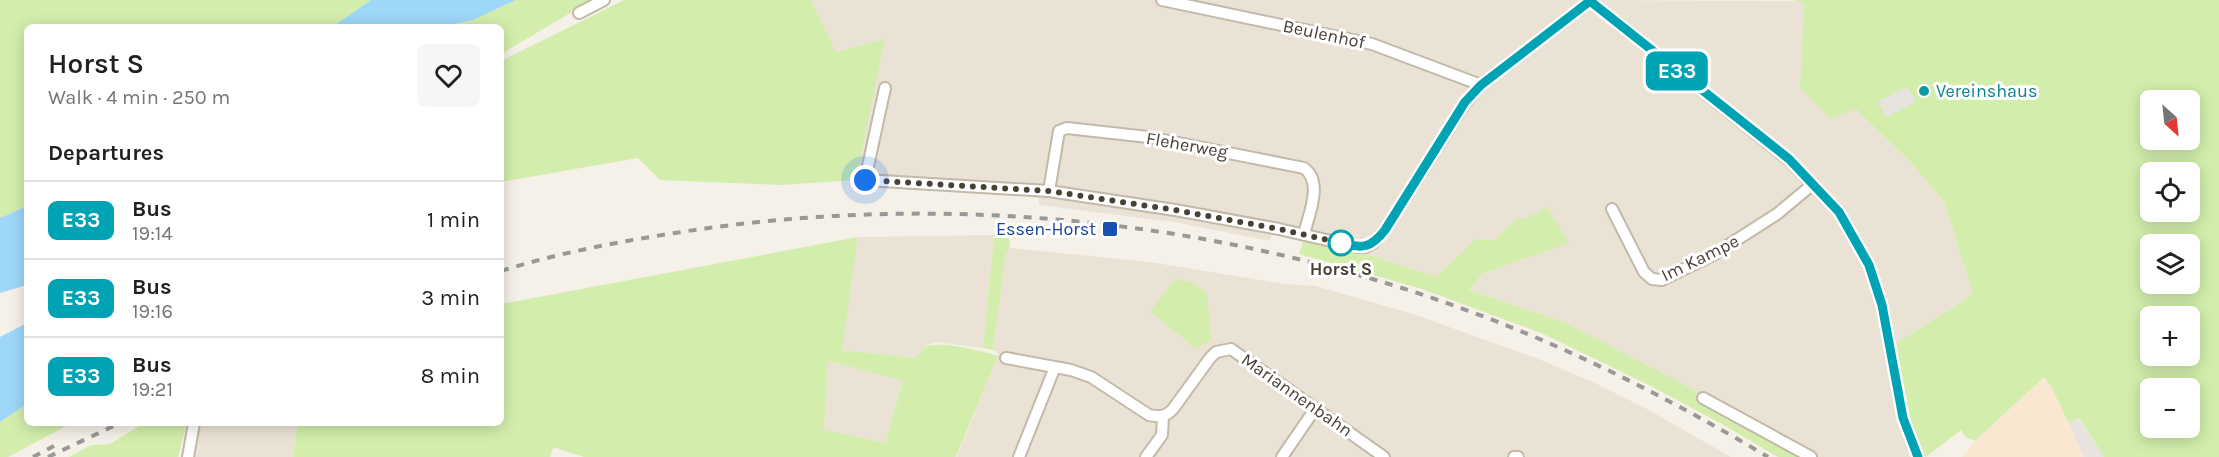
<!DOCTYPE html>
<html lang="en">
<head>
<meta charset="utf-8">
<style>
	body { margin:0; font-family:Karla,sans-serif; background:#f6f6f6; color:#202124; height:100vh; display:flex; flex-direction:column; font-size:22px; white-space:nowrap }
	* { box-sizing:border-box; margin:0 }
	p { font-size:20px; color:#757577 }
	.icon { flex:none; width:33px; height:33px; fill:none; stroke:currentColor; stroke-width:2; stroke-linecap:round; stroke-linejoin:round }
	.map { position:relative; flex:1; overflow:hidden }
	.drawer { position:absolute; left:24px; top:24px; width:480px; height:402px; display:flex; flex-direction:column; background:#fff; border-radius:9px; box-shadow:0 3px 15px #0003 }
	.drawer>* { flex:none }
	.badge { padding:0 12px; border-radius:9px; font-size:21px; line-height:39px }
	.needle { width:39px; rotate:153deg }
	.controls { position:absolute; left:2140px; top:90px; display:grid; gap:12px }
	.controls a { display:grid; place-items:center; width:60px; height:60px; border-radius:9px; background:#fff; box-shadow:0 3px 15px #0003; font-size:30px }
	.you { position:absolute; width:30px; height:30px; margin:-15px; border:4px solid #fff; border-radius:50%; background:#1a73e8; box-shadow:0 0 0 9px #1a73e833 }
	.map>.badge { position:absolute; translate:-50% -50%; box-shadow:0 0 0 3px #fff }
	h2 { padding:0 24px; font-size:22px; line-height:54px }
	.round { display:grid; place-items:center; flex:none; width:63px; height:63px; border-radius:9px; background:#f6f6f6 }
	.overview { display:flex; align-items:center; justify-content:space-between; height:102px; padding:0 24px }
	h1 { font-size:28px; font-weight:600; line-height:45px }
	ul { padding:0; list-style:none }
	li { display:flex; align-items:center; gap:18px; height:78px; padding:0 24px; border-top:2px solid #e0e0e0 }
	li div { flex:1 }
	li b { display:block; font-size:22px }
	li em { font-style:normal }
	li .badge { min-width:66px; font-weight:700; text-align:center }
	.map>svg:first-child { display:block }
	.residential { fill:#eae3d5 }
	.commercial { fill:#f9e7d1 }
	.industrial { fill:#e8e3dd }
	.green { fill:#d3eeac; fill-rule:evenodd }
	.parking { fill:#e7e4e0 }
	.water { fill:#9ed7f8 }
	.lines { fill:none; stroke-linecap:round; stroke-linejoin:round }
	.street-casing { stroke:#c2b9a9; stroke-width:14 }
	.street { stroke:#fff; stroke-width:10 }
	.rail { stroke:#989898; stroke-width:4; stroke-dasharray:8 8; stroke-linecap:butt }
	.line-casing { stroke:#fff; stroke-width:14 }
	.line { stroke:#00a3b4; stroke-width:9 }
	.walk { stroke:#4a4136; stroke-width:6; stroke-dasharray:0 10.8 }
	.culture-dot { fill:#0f9aa8; stroke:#fff; stroke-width:2 }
	.transit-dot { fill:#1a4fb4; stroke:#fff; stroke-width:2 }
	.stop-dot { fill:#fff; stroke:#00a3b4; stroke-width:3 }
	.labels { text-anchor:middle; stroke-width:6; stroke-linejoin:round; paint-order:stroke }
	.street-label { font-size:18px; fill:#4a4136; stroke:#fff }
	.culture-label { font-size:18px; fill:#0d838f; stroke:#fff; text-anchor:start }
	.transit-label { font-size:18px; fill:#164399; stroke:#fff; text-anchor:end }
	.stop-label { font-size:18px; font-weight:bold; fill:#4a4136; stroke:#fff }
</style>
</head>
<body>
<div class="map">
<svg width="2219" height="457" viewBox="0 0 2219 457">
	<rect width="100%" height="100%" fill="#f6f1e8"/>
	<!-- residential -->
	<path class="residential" d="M811 0H1587L1784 158 1834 211 1864 264 1877 304 1914 457H1815L1564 322 1469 290 1482 274 1568 243 1525 219H1516L1495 240 1476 239 1436 277 1373 256 1272 233 1270 241 1174 222 1039 205V188L869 178 856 180 884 40 836 52Z
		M1590 0 1804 1 1800 88 1856 109 1915 167 1945 203 1973 295 1892 346 1870 265 1813 183Z
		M994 235 983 348 936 342 926 346 917 358 841 350 858 237Z
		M1010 248 1150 262 1285 284 1316 286 1413 314 1536 358 1593 382 1647 409 1731 457H957L998 356V353L993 350 1006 252Z
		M828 361 903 381 885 443 824 431Z
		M199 423H298L293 457H193Z"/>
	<!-- commercial -->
	<path class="commercial" d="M2044 377 2052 388 2084 457H1962L1975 441Z"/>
	<!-- industrial -->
	<path class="industrial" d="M2078 418 2104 457H2084L2068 422Z"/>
	<!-- green -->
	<path class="green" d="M0 0H371L332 27H27V206L0 218Z
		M516 0H598L572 12 501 54V27H438L473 20Z
		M624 0H811L836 52 885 39 856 180 782 185 660 180 638 158 501 182V61Z
		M1791 0H2219V457H2104L2079 418 2068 422 2052 388 2044 377 1975 441 1965 437 1961 430 1926 457H1918L1904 418 1892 346 1973 295 1945 203 1915 167 1856 109 1831 119 1800 88 1804 2ZM2151 100H2190V140H2151ZM2151 172H2190V212H2151ZM2151 244H2190V284H2151ZM2151 316H2190V356H2151ZM2151 388H2190V428H2151Z
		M1547 207 1569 243 1482 274 1469 290 1564 322 1702 394 1809 457H1778L1722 424 1647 384 1541 333 1422 289 1299 254 1304 240 1373 256 1436 277 1476 239 1495 240 1516 219H1525Z
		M994 235 1009 238 1010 248 1006 253 993 350 983 348Z
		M858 237 842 350 916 358 923 348C938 339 982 351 998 356L956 457H584L553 447 550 457H293L298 423H501V304ZM828 361 903 381 885 443 824 430Z
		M1175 279 1191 282 1207 292 1211 340 1196 349 1150 311Z
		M27 404V423H72L8 457H0V422Z
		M144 423H187L178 457H69L91 445 110 444Z"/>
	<!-- parking -->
	<path class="parking" d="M1908 87 1916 102 1886 117 1878 101Z"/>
	<!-- water -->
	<path class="water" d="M371 0H516L473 20 438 27H332Z
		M27 206V285L0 293V218Z
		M27 323V404L0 422V337Z"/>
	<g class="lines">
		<!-- street casing -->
		<g class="street-casing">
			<path id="street" d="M1162 0 1372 44 1481 85
				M1589 0 1789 160 1839 212 1869 265 1882 305 1903 418 1918 457
				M579 13 604 0
				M885 88 865 180 1049 191 1175 210 1279 229 1357 247H1366L1373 243 1385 230 1465 103 1481 85 1590 1
				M1049 191 1059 131 1067 128 1148 137 1304 168C1324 183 1308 215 1304 235
				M1612 209 1644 272 1652 279 1662 280 1713 255 1777 214 1813 184
				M1006 358 1071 370 1091 377 1149 415C1159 417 1166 417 1173 409L1210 358 1216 352 1231 349 1384 457
				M1703 398 1811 457
				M188 457 194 423
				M1019 457 1055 367
				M1146 457 1162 435 1163 416
				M1282 457 1315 409
				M1514 457H1518"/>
		</g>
		<!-- street -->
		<use href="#street" class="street"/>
		<!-- rail -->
		<path class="rail" d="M501 271C558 253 617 242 675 233 937 191 1210 218 1458 307 1567 346 1669 398 1768 457
			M33 457 54 446
			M48 457 120 423"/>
	</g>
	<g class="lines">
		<!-- line casing -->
		<g class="line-casing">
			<path id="line" d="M1341 243C1363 249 1371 248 1385 230L1465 102 1481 85 1590 1 1789 159 1839 212 1869 265 1882 305 1903 418 1918 457"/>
		</g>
		<!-- line -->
		<use href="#line" class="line"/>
		<!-- walk -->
		<path class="walk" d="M865 180 1049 191 1175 210 1279 229 1341 243"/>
	</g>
	<!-- markers -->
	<circle class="culture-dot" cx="1924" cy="91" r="6"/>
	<rect class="transit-dot" x="1102" y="221" width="16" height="16" rx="3"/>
	<circle class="stop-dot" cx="1341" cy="243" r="12"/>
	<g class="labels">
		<!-- street labels -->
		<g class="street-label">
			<text transform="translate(1324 34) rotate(12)" y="6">Beulenhof</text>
			<text transform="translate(1187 145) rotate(10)" y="6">Fleherweg</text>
			<text transform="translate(1700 258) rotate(-26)" y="6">Im Kampe</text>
			<text transform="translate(1297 395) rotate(35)" y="6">Mariannenbahn</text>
		</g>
		<!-- culture labels -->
		<g class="culture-label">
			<text x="1936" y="97">Vereinshaus</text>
		</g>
		<!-- transit labels -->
		<g class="transit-label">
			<text x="1096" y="235">Essen-Horst</text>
		</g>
		<!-- stop labels -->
		<g class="stop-label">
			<text x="1341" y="275">Horst S</text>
		</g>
	</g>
</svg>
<div class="controls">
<a><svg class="needle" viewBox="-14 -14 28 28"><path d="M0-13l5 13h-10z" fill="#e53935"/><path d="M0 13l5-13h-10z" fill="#757577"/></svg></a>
<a><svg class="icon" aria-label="locate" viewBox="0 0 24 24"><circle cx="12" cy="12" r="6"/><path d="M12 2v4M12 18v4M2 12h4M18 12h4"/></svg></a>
<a><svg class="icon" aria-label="layers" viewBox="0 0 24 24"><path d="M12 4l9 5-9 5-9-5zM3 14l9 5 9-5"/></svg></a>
<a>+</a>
<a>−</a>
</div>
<div class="you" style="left:865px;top:180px"></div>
<b class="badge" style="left:1677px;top:71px;background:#00a3b4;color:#fff">E33</b>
<section class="drawer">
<div class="overview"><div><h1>Horst S</h1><p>Walk · 4 min · 250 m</p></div><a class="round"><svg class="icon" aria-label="heart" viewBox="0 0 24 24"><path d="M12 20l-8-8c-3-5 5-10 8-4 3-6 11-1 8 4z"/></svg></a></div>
<h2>Departures</h2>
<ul>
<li><span class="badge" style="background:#00a3b4;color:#fff">E33</span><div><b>Bus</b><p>19:14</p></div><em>1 min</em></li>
<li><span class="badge" style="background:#00a3b4;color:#fff">E33</span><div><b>Bus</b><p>19:16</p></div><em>3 min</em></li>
<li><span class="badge" style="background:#00a3b4;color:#fff">E33</span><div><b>Bus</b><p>19:21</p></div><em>8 min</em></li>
</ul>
</section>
</div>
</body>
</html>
